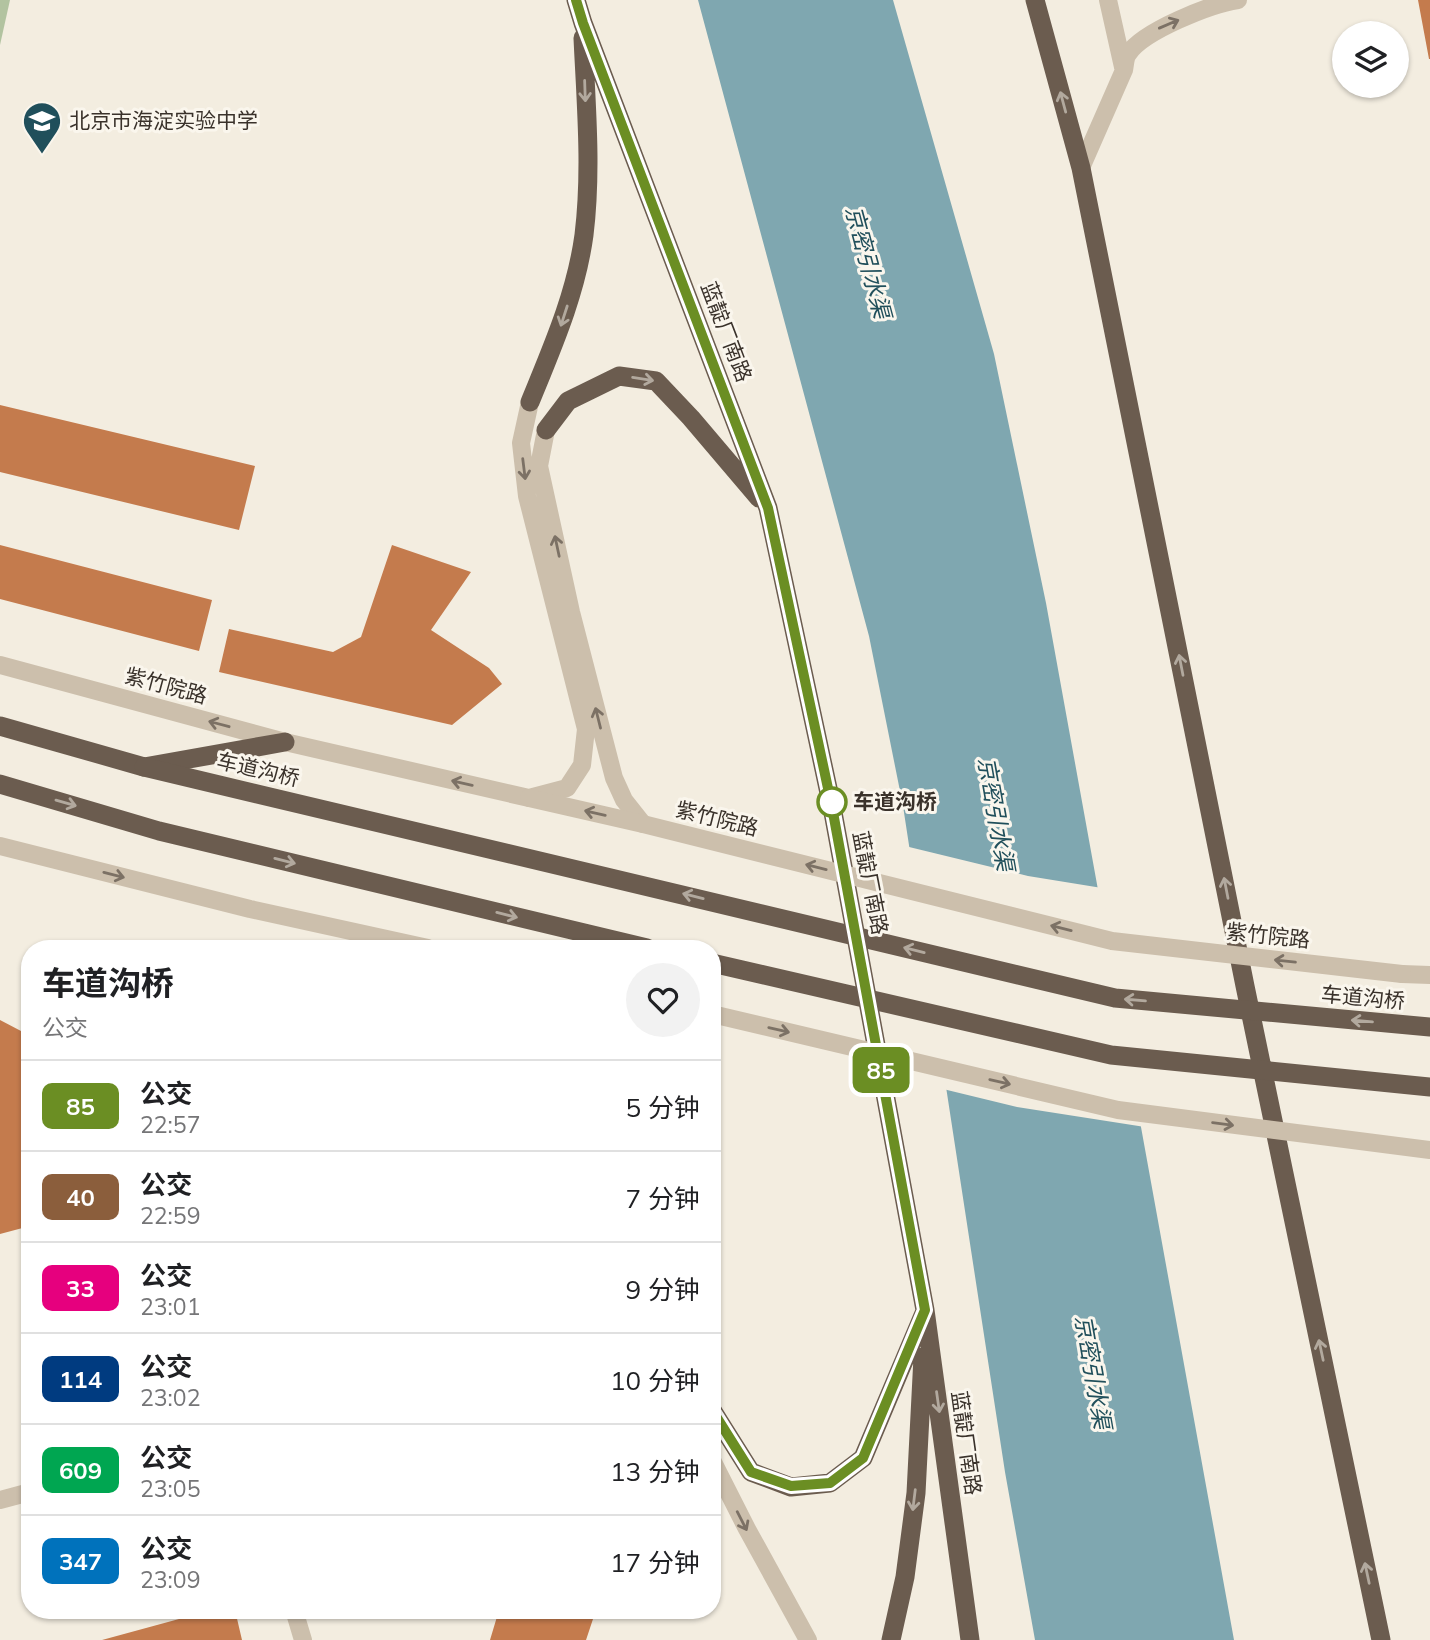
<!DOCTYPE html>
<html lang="zh">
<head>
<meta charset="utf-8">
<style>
	body { margin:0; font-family:Mulish,"Noto Sans SC",sans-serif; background:#f2f2f2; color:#202124; height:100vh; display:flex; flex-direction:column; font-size:26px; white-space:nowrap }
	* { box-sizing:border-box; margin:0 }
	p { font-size:23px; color:#757577 }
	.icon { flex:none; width:38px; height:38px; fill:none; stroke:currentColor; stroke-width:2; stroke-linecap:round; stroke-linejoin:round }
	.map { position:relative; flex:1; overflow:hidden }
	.panel { position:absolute; left:21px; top:940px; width:700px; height:679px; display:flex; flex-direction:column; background:#fff; border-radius:28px; box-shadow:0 2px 5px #0004 }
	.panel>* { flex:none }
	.badge { padding:0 14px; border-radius:10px; font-size:24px; line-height:46px }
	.controls { position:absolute; left:1332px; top:21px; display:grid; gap:14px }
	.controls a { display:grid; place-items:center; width:77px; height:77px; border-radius:50%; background:#fff; box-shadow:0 2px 5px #0004; font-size:35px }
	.map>.badge { position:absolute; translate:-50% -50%; box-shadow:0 0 0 4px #fff }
	.round { display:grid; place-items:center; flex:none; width:74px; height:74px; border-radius:37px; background:#f2f2f2 }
	.head { display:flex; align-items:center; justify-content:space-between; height:119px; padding:0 21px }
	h1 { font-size:33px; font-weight:700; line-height:52px }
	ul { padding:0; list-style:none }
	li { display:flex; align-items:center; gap:21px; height:91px; padding:0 21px; border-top:2px solid #e0e0e0 }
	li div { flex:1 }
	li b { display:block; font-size:26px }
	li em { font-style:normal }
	li .badge { min-width:77px; font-weight:700; text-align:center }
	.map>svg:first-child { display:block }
	.green { fill:#b2c3a0 }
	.water { fill:#7fa7b0 }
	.pier { fill:#f3ede0 }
	.building { fill:#c47b4d }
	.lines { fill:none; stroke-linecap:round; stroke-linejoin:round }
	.minor { stroke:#ccbfac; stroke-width:18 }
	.tertiary { stroke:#ccbfac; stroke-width:18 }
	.trunk { stroke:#6b5c4f; stroke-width:19 }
	.tertiary-bridge { stroke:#ccbfac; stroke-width:18 }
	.trunk-bridge { stroke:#6b5c4f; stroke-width:19 }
	.oneway { stroke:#7c7165 }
	.oneway2 { stroke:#b2a99e }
	.line-casing { stroke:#fff; stroke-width:16 }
	.line { stroke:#6b8e23; stroke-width:10 }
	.stop-dot { fill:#fff; stroke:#6b8e23; stroke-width:3.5 }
	.labels { text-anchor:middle; stroke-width:6; stroke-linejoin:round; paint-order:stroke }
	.poi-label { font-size:21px; fill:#3a322b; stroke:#faf6ed; text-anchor:start }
	.street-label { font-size:21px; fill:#3a322b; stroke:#faf6ed }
	.stop-label { font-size:21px; font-weight:bold; fill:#3a322b; stroke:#faf6ed; text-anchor:start }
	.water-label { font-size:23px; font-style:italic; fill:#204f5b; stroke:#faf6ed }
</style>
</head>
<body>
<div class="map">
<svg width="1430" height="1640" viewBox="0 0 1430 1640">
	<rect width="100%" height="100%" fill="#f3ede0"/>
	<!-- green -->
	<path class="green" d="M0 0H10L0 45Z"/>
	<!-- water -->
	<path class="water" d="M698 0H893L994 354 1046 603 1234 1640H1035L1005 1472 903 806 869 636Z"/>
	<!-- pier -->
	<path class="pier" d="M905 846 1028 876 1102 888 1145 1127 1017 1107 943 1089Z"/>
	<!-- building -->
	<path class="building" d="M1418 0H1430V59H1429Z
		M0 405 255 466 239 530 0 472Z
		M0 545 212 600 199 651 0 599Z
		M392 545 471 572 431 630 489 668 502 684 452 725 219 672 229 629 333 652 361 637Z
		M0 1020 21 1031 30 1039V1226L0 1234Z
		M212 1610H235L242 1640H102Z
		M499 1610H596L586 1640H490Z"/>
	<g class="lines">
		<!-- minor -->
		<path class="minor" d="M0 1500 30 1492
			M294 1610 303 1640"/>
		<!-- tertiary -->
		<path class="tertiary" d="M1108 0 1123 67
			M1081 168 1124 70C1125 66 1125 58 1128 54 1143 31 1211 4 1238 0
			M546 430 539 466 571 612 614 778 624 800 643 824
			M0 665 285 742 529 798 567 788 582 765 586 729 527 496 521 443 530 402
			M0 846 250 909 428 948
			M1402 974 1430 975
			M712 1460 747 1529 808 1640"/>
		<!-- trunk -->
		<path class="trunk" d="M576 0 583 23 768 508 832 807 925 1310 970 1640
			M1035 0 1081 168 1245 986 1381 1640
			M530 402C552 348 576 294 584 235 592 170 586 103 583 38
			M546 430 568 401 619 376 656 381 691 418 759 498
			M0 726 144 767 285 742
			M0 784 159 831 647 948
			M712 1410 751 1472 791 1487 830 1483 863 1458 925 1311
			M891 1640 905 1577 916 1493 923 1357"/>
		<!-- tertiary-bridge -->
		<path class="tertiary-bridge" d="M529 798 643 824 1112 941 1402 974
			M712 1014 1118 1110 1430 1150"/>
		<!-- trunk-bridge -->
		<path class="trunk-bridge" d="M144 767 1115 998 1430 1027
			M712 963 1111 1055 1430 1087"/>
	</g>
	<!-- one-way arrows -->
	<defs><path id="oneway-shaft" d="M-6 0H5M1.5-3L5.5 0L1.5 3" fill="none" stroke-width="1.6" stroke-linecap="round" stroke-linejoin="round" transform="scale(1.75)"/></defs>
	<g class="oneway">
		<use href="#oneway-shaft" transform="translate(1169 24) rotate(-23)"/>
		<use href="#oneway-shaft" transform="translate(524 469) rotate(83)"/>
		<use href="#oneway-shaft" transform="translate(557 546) rotate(-102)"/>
		<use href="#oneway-shaft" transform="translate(598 718) rotate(-104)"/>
		<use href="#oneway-shaft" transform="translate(219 724) rotate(-165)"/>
		<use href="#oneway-shaft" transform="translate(462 783) rotate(-167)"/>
		<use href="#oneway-shaft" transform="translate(595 813) rotate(-167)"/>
		<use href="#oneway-shaft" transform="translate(816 867) rotate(-166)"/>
		<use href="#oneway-shaft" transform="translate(114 875) rotate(14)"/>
		<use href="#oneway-shaft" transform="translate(1061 928) rotate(-166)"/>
		<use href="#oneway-shaft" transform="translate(1285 961) rotate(-174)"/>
		<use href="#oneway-shaft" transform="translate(779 1030) rotate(13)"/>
		<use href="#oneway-shaft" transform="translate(1000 1082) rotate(13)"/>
		<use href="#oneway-shaft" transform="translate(1223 1124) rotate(7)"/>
		<use href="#oneway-shaft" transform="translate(742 1521) rotate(63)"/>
	</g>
	<g class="oneway2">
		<use href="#oneway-shaft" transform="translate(585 91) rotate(88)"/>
		<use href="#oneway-shaft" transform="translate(1063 102) rotate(-105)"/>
		<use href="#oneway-shaft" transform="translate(564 316) rotate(108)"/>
		<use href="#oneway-shaft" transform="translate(643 379) rotate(9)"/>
		<use href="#oneway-shaft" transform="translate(1181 665) rotate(-101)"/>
		<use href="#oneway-shaft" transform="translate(66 803) rotate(16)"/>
		<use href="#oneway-shaft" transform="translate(285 861) rotate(14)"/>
		<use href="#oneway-shaft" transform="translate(1226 888) rotate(-101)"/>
		<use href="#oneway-shaft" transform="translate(693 896) rotate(-166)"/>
		<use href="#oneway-shaft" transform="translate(507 915) rotate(14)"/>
		<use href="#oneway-shaft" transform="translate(914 950) rotate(-166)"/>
		<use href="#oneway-shaft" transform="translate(1135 1000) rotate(-175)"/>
		<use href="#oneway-shaft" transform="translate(1362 1021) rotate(-175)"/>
		<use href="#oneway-shaft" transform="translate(1321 1350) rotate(-102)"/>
		<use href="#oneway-shaft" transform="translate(938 1402) rotate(82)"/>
		<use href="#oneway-shaft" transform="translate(914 1500) rotate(97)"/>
		<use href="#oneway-shaft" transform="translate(1367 1573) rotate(-102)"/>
	</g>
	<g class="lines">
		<!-- line casing -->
		<g class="line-casing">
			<path id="line" d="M576 0 583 23 768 508 832 807 925 1310 863 1458 830 1483 791 1486 751 1472 712 1410"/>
		</g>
		<!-- line -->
		<use href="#line" class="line"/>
	</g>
	<!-- icons -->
	<defs>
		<g id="school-pin" transform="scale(2.0125)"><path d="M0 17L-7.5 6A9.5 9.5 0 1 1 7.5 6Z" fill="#204f5b" stroke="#faf6ed"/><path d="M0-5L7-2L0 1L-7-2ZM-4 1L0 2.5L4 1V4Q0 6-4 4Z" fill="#fff"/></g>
	</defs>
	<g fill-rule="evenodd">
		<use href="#school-pin" x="42" y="121"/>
	</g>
	<!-- markers -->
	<circle class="stop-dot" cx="832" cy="802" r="14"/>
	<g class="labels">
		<!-- poi labels -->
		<g class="poi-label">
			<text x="69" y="128">北京市海淀实验中学</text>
		</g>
		<!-- street labels -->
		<g class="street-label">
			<text transform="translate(726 332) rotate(69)" y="7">蓝靛厂南路</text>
			<text transform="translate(166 686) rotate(15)" y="7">紫竹院路</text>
			<text transform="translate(258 770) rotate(13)" y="7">车道沟桥</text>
			<text transform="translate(717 819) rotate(14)" y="7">紫竹院路</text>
			<text transform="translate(870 883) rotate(79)" y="7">蓝靛厂南路</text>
			<text transform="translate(1268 936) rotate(6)" y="7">紫竹院路</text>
			<text transform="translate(1363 998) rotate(5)" y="7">车道沟桥</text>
			<text transform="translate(966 1443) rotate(82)" y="7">蓝靛厂南路</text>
		</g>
		<!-- stop labels -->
		<g class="stop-label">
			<text x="853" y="809">车道沟桥</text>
		</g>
		<!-- water labels -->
		<g class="water-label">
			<text transform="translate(868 262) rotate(75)" y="8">京密引水渠</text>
			<text transform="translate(996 814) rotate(80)" y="8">京密引水渠</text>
			<text transform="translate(1093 1372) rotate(80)" y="8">京密引水渠</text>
		</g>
	</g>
</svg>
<div class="controls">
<a><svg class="icon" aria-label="layers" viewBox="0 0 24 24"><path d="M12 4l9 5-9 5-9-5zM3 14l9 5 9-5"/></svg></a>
</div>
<b class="badge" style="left:881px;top:1070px;background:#6b8e23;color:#fff">85</b>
<section class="panel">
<div class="head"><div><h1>车道沟桥</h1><p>公交</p></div><a class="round"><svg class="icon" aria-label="heart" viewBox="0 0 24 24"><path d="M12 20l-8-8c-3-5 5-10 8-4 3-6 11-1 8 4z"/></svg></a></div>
<ul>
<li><span class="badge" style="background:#6b8e23;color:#fff">85</span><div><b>公交</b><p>22:57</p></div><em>5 分钟</em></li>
<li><span class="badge" style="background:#8b5e3c;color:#fff">40</span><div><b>公交</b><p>22:59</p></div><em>7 分钟</em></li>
<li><span class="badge" style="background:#e6007e;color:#fff">33</span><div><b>公交</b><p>23:01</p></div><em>9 分钟</em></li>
<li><span class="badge" style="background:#003b80;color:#fff">114</span><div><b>公交</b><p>23:02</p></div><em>10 分钟</em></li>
<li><span class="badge" style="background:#00a651;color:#fff">609</span><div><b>公交</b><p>23:05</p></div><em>13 分钟</em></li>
<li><span class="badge" style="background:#0072bc;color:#fff">347</span><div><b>公交</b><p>23:09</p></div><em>17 分钟</em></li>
</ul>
</section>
</div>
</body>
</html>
